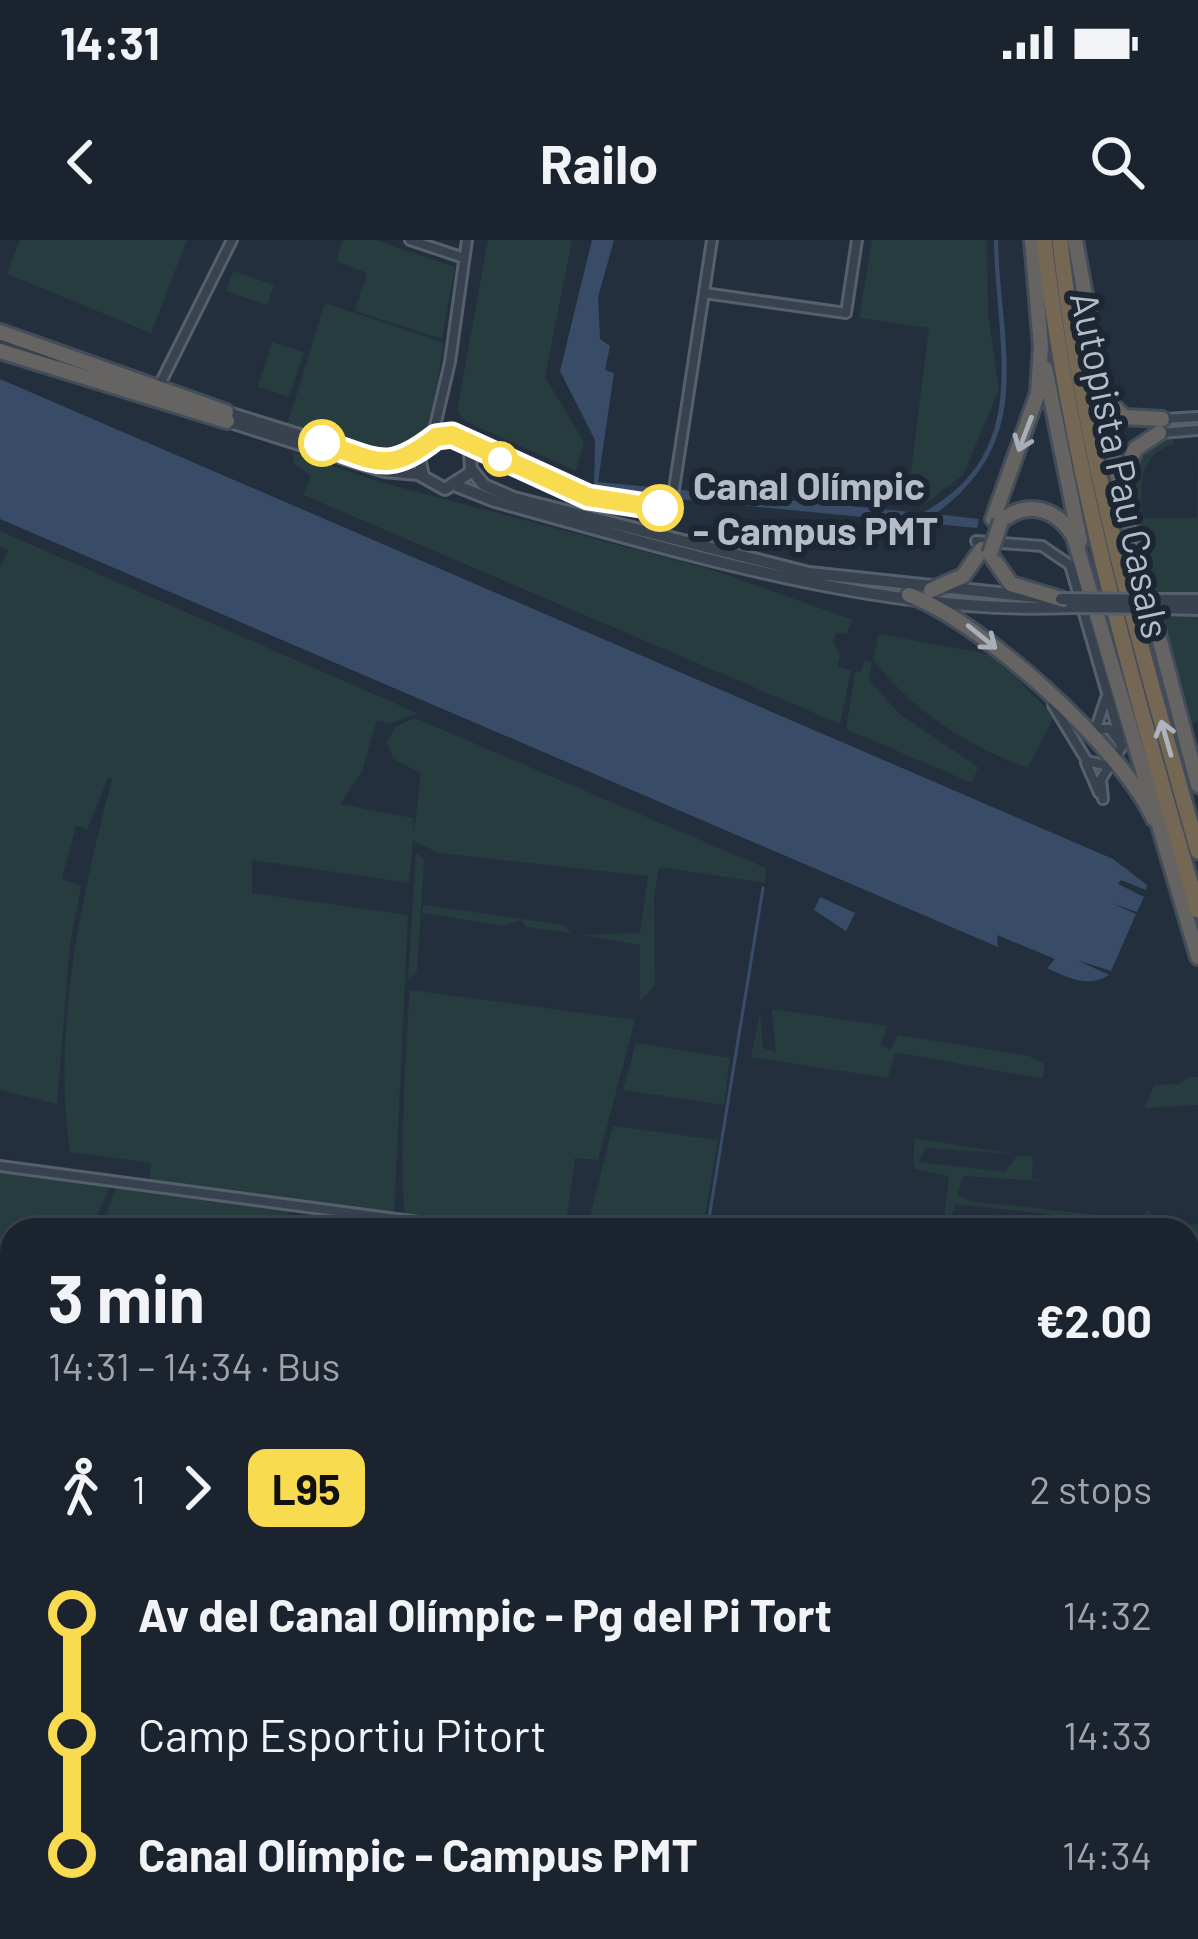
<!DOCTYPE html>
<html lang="en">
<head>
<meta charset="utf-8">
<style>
	body { margin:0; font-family:Barlow,sans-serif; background:#282f3a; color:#f1f3f6; height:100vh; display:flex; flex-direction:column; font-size:45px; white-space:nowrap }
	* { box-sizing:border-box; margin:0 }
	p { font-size:39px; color:#a0a4aa }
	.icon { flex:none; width:66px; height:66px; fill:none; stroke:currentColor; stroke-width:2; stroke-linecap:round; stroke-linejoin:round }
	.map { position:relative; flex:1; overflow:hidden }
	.panel { position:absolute; left:0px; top:978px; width:1200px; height:723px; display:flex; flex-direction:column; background:#1b232e; border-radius:36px 36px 0 0; box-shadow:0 3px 9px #0004,0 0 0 3px #39404a }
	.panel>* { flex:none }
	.badge { padding:0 24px; border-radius:18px; font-size:42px; line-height:78px }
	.map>.badge { position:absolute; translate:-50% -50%; box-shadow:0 0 0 6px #fff }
	.legs { display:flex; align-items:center; gap:18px; height:132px; padding:0 48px; font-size:39px }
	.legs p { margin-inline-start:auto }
	.overview { display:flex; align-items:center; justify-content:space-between; height:204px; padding:0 48px }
	h1 { font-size:66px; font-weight:700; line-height:90px }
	ul { padding:0 48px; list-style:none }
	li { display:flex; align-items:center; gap:42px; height:120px; font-size:45px }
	li i { display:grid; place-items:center; width:18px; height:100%; margin:0 15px; background:currentColor }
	li i::after { content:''; width:30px; height:30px; margin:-15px; border:9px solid; border-radius:50%; background:#1b232e }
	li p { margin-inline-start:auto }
	li:first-child i { background:linear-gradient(#0000 50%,currentColor 0) }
	li:last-child i { background:linear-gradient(currentColor 50%,#0000 0) }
	.status { display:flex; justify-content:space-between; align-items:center; height:84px; padding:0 60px; background:#1b232e; direction:ltr }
	.status svg { height:33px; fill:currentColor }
	header { display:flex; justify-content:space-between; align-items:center; height:156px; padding:0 48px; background:#1b232e; font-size:54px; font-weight:700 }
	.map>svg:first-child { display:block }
	.green { fill:#263c3f }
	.water { fill:#394c67 }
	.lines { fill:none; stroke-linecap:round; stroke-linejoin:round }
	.stream { stroke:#394c67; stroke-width:3 }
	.minor-casing { stroke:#565f6c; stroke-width:14 }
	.tertiary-casing { stroke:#565f6c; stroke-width:16 }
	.trunk-casing { stroke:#434c59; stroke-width:20 }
	.motorway-casing { stroke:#434c59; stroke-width:21 }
	.minor { stroke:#38414e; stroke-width:8 }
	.tertiary { stroke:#38414e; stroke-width:10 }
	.trunk { stroke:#656462; stroke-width:14 }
	.motorway { stroke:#746855; stroke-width:15 }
	.tertiary-bridge-casing { stroke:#565f6c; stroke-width:16; stroke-linecap:butt }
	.trunk-bridge-casing { stroke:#434c59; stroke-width:20; stroke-linecap:butt }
	.tertiary-bridge { stroke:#38414e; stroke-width:10 }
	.trunk-bridge { stroke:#656462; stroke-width:14 }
	.oneway { stroke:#a8afba }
	.oneway2 { stroke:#aeb4bd }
	.line-1-casing { stroke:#fff; stroke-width:27 }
	.line-1 { stroke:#f9db4f; stroke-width:18 }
	.stop-1-dot { fill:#fff; stroke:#f9db4f; stroke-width:6 }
	.labels { text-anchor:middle; stroke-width:12; stroke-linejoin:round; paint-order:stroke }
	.street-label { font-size:39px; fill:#b4bcc9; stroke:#1d2633 }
	.stop-label { font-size:39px; font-weight:bold; fill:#b4bcc9; stroke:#1d2633; text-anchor:start }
</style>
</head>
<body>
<div class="status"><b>14:31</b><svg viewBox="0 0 49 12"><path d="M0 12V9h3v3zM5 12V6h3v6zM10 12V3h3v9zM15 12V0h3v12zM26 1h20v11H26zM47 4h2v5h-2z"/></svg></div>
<header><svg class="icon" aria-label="back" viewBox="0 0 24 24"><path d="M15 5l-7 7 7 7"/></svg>Railo<svg class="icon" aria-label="search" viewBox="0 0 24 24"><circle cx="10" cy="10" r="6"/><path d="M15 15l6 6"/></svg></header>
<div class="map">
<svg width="1198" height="1699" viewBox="0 0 1198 1699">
	<rect width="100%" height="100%" fill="#242f3e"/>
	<!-- green -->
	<path class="green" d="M20 0H187L151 93 7 34Z
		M343 0H375L455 27 442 99 355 71 367 33 336 21Z
		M488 0H572L545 137 584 202 576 231 467 182 457 171Z
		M872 0H987L988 73 999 150 963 235 924 265 908 256 929 88 859 78Z
		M233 31 274 45 267 65 226 51Z
		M325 63 444 103 429 188 409 212 376 213 287 185Z
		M272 102 304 112 289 157 258 147Z
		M1198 197V353L1150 352C1137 302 1098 214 1172 198L1174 204C1138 215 1139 246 1143 278H1197Z
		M292 212 380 242 713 330 853 380 846 394 836 393 833 402 840 415 837 427 851 430 840 484 303 255 311 236 295 225Z
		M0 291 417 473 390 484 377 480 362 531 340 564 413 578 414 594 421 533 393 519 387 502 396 486 415 478 766 628 765 643 659 627 654 657 655 744 640 762V705L582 695 640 693 648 636 438 613 413 600 409 643 252 620V653L408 675 394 975 149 943 151 923 70 912C52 790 81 659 112 539L108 538 87 590 76 586 62 639 81 646 70 704 57 864 0 850V328L8 311 0 306Z
		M1157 373 1198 374V482L1188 485Z
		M879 394 993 415 1054 476 1028 528C965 505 915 472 873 420Z
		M864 420 872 422 868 440 901 475 978 527 972 543 846 489 855 432H861Z
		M416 613 424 620 417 732 408 741Z
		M424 665 563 685 571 693 526 687 521 680 504 686 422 673Z
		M410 750 635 780 598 920 575 918 565 990H501L407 978C397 961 407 782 410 750Z
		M772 769 887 786 881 805 890 810 898 795 1029 816 1044 824 1043 839 895 812 888 838 751 817 760 774 763 808 776 812Z
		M636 803 730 818 724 865 623 850Z
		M1188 837H1198V865L1144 868 1154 845 1180 844Z
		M613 886 718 900 704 981 668 978 666 990 588 984Z
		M914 898 1014 914 926 908 918 922 1005 932 1018 915 1033 917 1032 939 1040 941 963 936 957 955 970 961 1141 980 1147 970 1154 977 1144 985 955 964 948 990H943L949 936 914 929Z
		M0 931 110 946 91 990H12V1025L0 1022Z
		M116 947 290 970 279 990H101Z
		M1198 984V1085H1188L1190 996 1185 985Z
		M0 1025 12 1028V1189L0 1194Z
		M1198 1360V1439L1188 1444V1362Z
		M0 1437 12 1442V1512L0 1506Z
		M0 1657 12 1661V1689H84L115 1698 0 1699Z
		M1054 1689H1170L1171 1699H1054Z"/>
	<!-- water -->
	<path class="water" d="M592 0H614L598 57 600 99 610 106 605 130 614 133 598 242 922 273C1035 213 995 103 994 0H998C1000 107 1039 199 935 274L979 279 977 288 594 251 595 200 560 131Z
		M0 139 1113 619 1147 645 1146 650 1121 640 1118 644 1144 657 1137 672 1111 663 1136 674 1111 731 1077 720 1109 735C1090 748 1067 738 1047 728L1055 719 997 695 998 707 0 279Z
		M820 657 855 673 846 691 814 670Z"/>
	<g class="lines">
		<!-- stream -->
		<path class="stream" d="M707 990 763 648
			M287 1689 350 1699"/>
		<!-- minor casing -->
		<g class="minor-casing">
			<path id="minor" d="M410 0 464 18
				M704 53 846 73 857 0
				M159 146 232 0
				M1164 179 1198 177
				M1161 193 1198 190
				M432 199 450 122 467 0
				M671 269 712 0
				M976 301 1042 306 1070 325 1120 498
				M1053 465 1087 521 1109 526
				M1096 488 1106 458
				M1095 489H1110L1122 506 1101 539 1103 559
				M1086 523 1099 553
				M0 926 479 990
				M1188 1091 1198 1090
				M113 1699 119 1689
				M431 1699 433 1689"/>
		</g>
		<!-- tertiary casing -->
		<g class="tertiary-casing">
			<path id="tertiary" d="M0 101 54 118
				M222 171 389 223 422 211
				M224 180 384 231 418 234 445 249 471 232 470 211 460 199
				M471 229 484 245 514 258 809 333 1045 358
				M423 236 419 218 435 197 451 195 491 215
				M457 246 495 261C677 311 881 376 1071 367
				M1164 360H1198
				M1162 368 1198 369"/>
		</g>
		<!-- trunk casing -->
		<g class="trunk-casing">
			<path id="trunk" d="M1075 0 1120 250 1198 545
				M0 92 226 172
				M0 111 227 181
				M1045 128 1080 301
				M1104 157 1124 177 1162 179
				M1121 245 1135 209 1159 193
				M993 279 1038 153 1041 106 1032 0
				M1001 281C1029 259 1057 269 1074 297L1198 717
				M990 314 1011 344 1061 359
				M931 350 963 336 982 309
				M909 355C981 381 1122 508 1154 579"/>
		</g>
		<!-- motorway casing -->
		<g class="motorway-casing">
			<path id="motorway" d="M1044 0C1070 230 1134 449 1198 670
				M1060 0C1082 209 1141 409 1198 611"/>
		</g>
		<!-- minor -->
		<use href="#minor" class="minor"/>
		<!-- tertiary -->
		<use href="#tertiary" class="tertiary"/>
		<!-- trunk -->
		<use href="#trunk" class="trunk"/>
		<!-- motorway -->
		<use href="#motorway" class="motorway"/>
		<!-- tertiary-bridge casing -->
		<g class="tertiary-bridge-casing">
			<path id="tertiary-bridge" d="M1061 359 1164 360
				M1071 367 1162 368"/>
		</g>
		<!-- trunk-bridge casing -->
		<g class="trunk-bridge-casing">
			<path id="trunk-bridge" d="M990 314 1001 281"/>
		</g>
		<!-- tertiary-bridge -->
		<use href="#tertiary-bridge" class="tertiary-bridge"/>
		<!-- trunk-bridge -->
		<use href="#trunk-bridge" class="trunk-bridge"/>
	</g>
	<!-- one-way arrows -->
	<defs><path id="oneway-shaft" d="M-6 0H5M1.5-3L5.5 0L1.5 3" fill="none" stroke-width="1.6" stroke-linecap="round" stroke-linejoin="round" transform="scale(3)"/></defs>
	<g class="oneway">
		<use href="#oneway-shaft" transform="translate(1025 194) rotate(111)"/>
		<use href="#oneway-shaft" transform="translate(982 397) rotate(39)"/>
	</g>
	<use class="oneway2" href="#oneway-shaft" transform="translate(1166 498) rotate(-106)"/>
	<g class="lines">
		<!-- line-1 casing -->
		<g class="line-1-casing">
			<path id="line-1" d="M322 203C378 221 387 235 436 197L452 195 588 257 660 268"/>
		</g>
		<!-- line-1 -->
		<use href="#line-1" class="line-1"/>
	</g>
	<!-- markers -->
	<g class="stop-1-dot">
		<circle cx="322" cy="203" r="21"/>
		<circle cx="500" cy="219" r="15"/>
		<circle cx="660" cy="268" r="21"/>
	</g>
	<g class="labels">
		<!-- street labels -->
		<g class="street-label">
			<text transform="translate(1120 225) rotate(78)" y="14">Autopista Pau Casals</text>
		</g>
		<!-- stop labels -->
		<g class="stop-label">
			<text x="693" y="260">Canal Olímpic<tspan x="693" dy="45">- Campus PMT</tspan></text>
		</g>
	</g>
</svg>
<section class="panel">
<div class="overview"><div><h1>3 min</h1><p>14:31 – 14:34 · Bus</p></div><b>€2.00</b></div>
<div class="legs"><svg class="icon" aria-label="walk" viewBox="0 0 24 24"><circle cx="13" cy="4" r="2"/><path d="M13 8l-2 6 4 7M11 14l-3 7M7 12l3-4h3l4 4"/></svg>1<svg class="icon" aria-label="forward" viewBox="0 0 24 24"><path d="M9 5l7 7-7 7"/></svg><b class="badge" style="background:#f9db4f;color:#111">L95</b><p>2 stops</p></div>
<ul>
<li><i style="color:#f9db4f"></i><b>Av del Canal Olímpic - Pg del Pi Tort</b><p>14:32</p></li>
<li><i style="color:#f9db4f"></i><span>Camp Esportiu Pitort</span><p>14:33</p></li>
<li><i style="color:#f9db4f"></i><b>Canal Olímpic - Campus PMT</b><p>14:34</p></li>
</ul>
</section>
</div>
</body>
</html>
